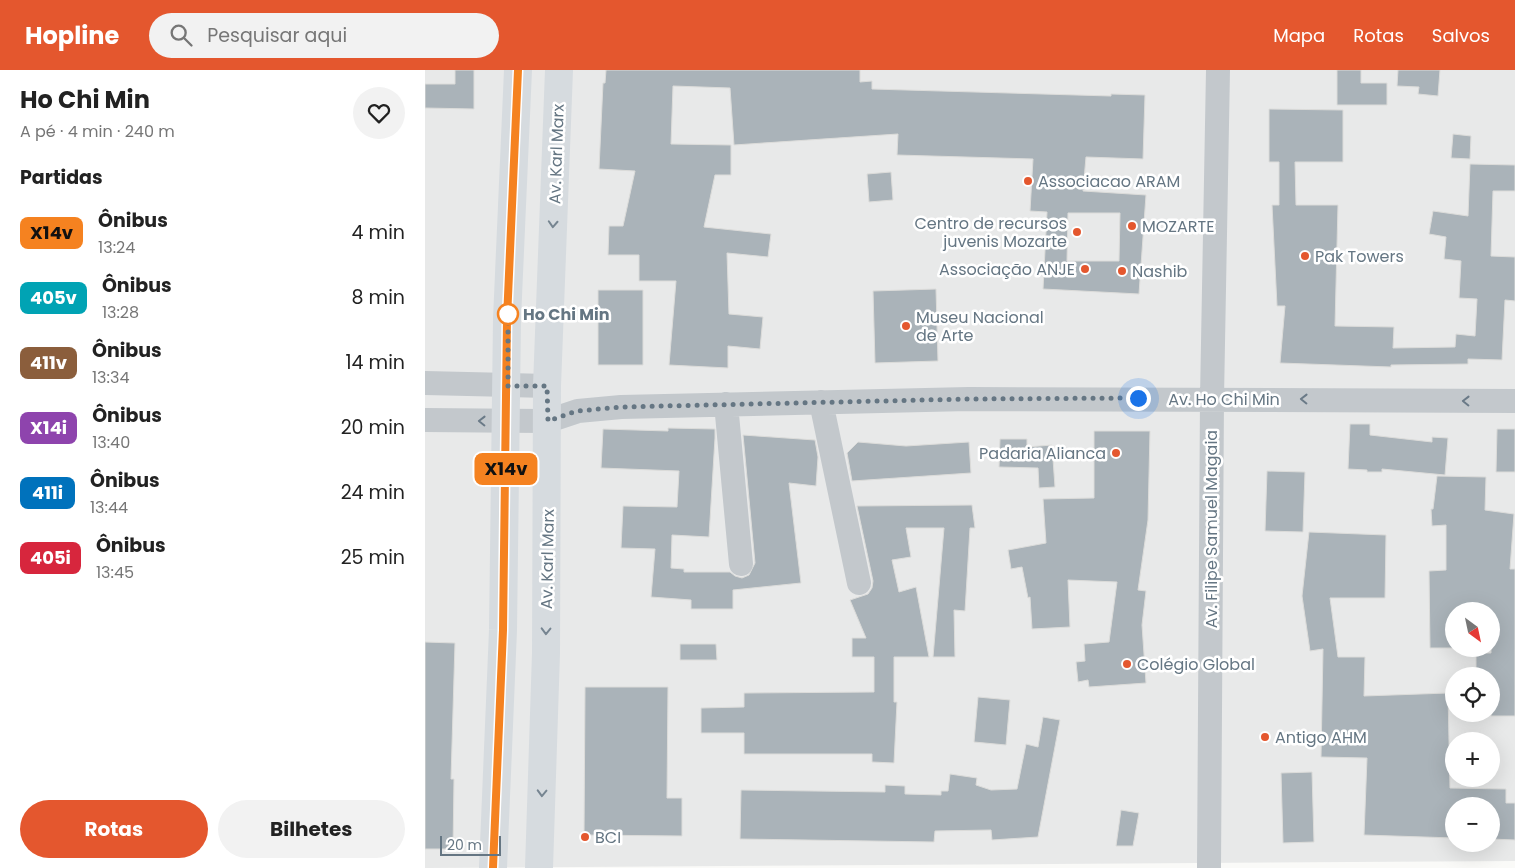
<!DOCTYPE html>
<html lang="pt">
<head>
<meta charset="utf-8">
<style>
	body { margin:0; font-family:Poppins,sans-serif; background:#f2f2f2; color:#222; height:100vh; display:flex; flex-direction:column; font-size:19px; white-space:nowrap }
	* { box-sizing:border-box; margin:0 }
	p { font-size:16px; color:#767676 }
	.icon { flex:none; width:28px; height:28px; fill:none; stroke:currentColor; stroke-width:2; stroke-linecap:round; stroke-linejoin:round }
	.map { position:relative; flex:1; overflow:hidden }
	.side { display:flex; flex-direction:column; background:#fff; width:425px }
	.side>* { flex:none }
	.badge { padding:0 10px; border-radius:8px; font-size:18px; line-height:32px }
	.needle { width:32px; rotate:147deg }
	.tools { position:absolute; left:1020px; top:532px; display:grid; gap:10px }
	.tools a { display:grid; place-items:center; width:55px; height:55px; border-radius:50%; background:#fff; box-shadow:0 5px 20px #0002; font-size:25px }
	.scale { position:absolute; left:15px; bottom:12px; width:61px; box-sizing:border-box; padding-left:5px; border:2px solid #657683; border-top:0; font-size:14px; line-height:18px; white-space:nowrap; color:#657683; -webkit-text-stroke:4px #fff; paint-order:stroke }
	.you { position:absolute; width:25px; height:25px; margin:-12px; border:4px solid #fff; border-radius:50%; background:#1a73e8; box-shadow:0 0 0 8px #1a73e833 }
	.map>.badge { position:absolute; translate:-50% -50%; box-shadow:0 0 0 2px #fff }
	h2 { padding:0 20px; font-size:19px; line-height:45px }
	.round { display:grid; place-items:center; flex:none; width:52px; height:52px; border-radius:26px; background:#f2f2f2 }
	.head { display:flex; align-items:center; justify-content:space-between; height:85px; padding:0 20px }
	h1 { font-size:24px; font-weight:700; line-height:38px }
	.cta { display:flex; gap:10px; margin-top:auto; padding:10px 20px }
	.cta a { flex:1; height:58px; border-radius:30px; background:#e4572e; color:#fff; font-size:20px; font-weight:700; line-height:58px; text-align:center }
	.cta a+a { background:#f2f2f2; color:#222 }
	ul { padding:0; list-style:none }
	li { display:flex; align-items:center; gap:15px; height:65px; padding:0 20px }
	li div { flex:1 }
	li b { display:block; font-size:19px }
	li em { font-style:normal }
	li .badge { min-width:55px; font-weight:700; text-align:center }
	header { display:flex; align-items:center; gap:30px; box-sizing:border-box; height:70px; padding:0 25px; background:#e4572e; color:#fff }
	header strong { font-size:24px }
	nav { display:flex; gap:28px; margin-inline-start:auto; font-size:18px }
	.search { width:350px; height:45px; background:#f2f2f2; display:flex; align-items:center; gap:12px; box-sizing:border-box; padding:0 18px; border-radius:28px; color:#767676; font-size:19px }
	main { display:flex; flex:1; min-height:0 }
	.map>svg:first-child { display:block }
	.built { fill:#e8e9e9; fill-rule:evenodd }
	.building { fill:#aab3b9; stroke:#dcdcda; fill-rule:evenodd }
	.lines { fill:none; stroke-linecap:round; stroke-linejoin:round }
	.street { stroke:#c3c8cc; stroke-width:24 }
	.secondary { stroke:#d6dbdf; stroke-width:28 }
	.oneway { stroke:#768591 }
	.oneway2 { stroke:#6a7a87 }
	.line-casing { stroke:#fff; stroke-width:11 }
	.line { stroke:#f58220; stroke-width:8 }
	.walk { stroke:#657683; stroke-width:5; stroke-dasharray:0 9 }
	.poi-dot { fill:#e4572e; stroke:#fff; stroke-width:2 }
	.stop-dot { fill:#fff; stroke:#f58220; stroke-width:2.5 }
	.labels { text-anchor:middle; stroke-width:5; stroke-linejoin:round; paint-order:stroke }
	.street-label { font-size:16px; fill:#657683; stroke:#fff }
	.poi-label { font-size:16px; fill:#657683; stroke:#fff; text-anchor:start }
	.stop-label { font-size:16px; font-weight:bold; fill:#657683; stroke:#fff; text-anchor:start }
</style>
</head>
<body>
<header>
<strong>Hopline</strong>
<div class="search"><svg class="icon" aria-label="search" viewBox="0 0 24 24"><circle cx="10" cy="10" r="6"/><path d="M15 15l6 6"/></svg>Pesquisar aqui</div>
<nav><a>Mapa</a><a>Rotas</a><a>Salvos</a></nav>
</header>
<main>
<section class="side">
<div class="head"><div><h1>Ho Chi Min</h1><p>A pé · 4 min · 240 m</p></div><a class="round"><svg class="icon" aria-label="heart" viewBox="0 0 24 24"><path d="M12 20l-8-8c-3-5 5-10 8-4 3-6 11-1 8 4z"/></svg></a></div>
<h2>Partidas</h2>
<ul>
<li><span class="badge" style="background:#f58220;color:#111">X14v</span><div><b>Ônibus</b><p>13:24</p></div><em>4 min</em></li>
<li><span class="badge" style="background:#00a3b4;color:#fff">405v</span><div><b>Ônibus</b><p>13:28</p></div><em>8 min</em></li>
<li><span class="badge" style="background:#8b5e3c;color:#fff">411v</span><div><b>Ônibus</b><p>13:34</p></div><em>14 min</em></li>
<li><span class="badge" style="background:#8e44ad;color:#fff">X14i</span><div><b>Ônibus</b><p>13:40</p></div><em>20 min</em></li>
<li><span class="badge" style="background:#0072bc;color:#fff">411i</span><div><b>Ônibus</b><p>13:44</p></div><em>24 min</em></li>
<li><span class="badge" style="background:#d7263d;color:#fff">405i</span><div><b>Ônibus</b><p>13:45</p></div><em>25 min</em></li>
</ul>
<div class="cta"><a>Rotas</a><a>Bilhetes</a></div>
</section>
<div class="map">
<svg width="1090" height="798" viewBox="0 0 1090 798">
	<rect width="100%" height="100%" fill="#fafaf8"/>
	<!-- built -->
	<path class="built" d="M0 0H1090V791L0 798ZM1029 541H1066V579H1029ZM1029 606H1066V644H1029ZM1029 671H1066V709H1029ZM1029 736H1066V774H1029Z"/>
	<!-- building -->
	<path class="building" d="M30 0H49V39L0 38V14H30Z
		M181 0H435V12L447 11V19L686 26V24L720 25 718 89 661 87 658 121 721 125 714 224 618 219 622 142 605 141 608 89 472 85 473 64 309 75 305 18 248 16 246 74 306 75V105H290L279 157 346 164 343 187 302 183 304 244 338 247 335 279 303 276V298L244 295 251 211H214V185H183L184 156H198L210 101 174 99 178 13H180ZM643 143H695L694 191H642Z
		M912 0H936V13H962V35H912Z
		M973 0H1015L1013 26 993 24 994 17 972 16Z
		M844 39 918 40V92H870L871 135H913L910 256 969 257 968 278 1030 277 1031 264 1050 266 1052 229 1034 228 1036 191 1019 189 1021 167 1004 164 1008 141 1043 146 1045 94 1090 95V121H1068L1066 186 1090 187V231L1080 230 1077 290 1043 289V294L966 295V297L855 293 860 236H852L847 135H854V92H844Z
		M1028 64 1046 66 1045 89 1026 88Z
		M466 102 468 130 444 132 442 104Z
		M511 219 513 291 450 293 448 221Z
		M173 220H218V295H173Z
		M925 354H945V365L1007 372V367L1023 368 1020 405 957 399V402H942V400L923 399Z
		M243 358 290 359V368L284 467 247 465 246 498 259 499V502H305L310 506 317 508 324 505 330 493 318 365 390 370 393 387 391 416 364 413 376 513 308 520V539H266V530L226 527 230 479 196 478 198 436 252 437 254 401 176 398 178 359 243 361Z
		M1072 359H1090V402H1071Z
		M669 361H725L723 450 713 520 721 521 717 555 721 613 664 617 663 610 653 612 651 592 660 591 659 574 684 572 692 512 643 510 645 557 607 559 605 527 603 528 597 497 586 499 583 480 621 473 618 429 669 428Z
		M575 369H602V377L627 375 630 417 614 418 613 398 574 397Z
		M433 372 481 376 544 372 546 403 427 411 422 383Z
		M842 401 880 402 878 462 840 461Z
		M1012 406 1061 407 1060 440 1089 444 1085 499H1090V646H1066V606H1051V583H1066V541H1029V578H1005L1004 501 1021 500V455L1007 456 1006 439H1008Z
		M547 435 550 458H545L540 541 529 540 530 587H508L519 458H481L486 487 467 490 474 522 491 517 504 587H469V632H472L469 693 447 692V684H319V663H276V638L319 637V623L449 622V587H427V568H441L425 530 443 524 447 518 448 511 432 436Z
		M884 462 961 465 960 528H905L913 587H940L939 626 1023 623 1025 718 1081 719V733H1090V770L1066 769V736H1029V768L939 765 942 688 896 687 898 579 885 581 877 526Z
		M0 572 30 573 26 709H29L28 779H0Z
		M255 574H291L292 590H255Z
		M160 617H243L242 728H257V766L159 765Z
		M553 627 585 630 581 675 549 672Z
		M618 647 635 650 613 767 567 770 566 760 510 761 509 772 315 769 316 720 460 722V715L480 716V724L516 725V721H523L525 704 552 708 551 715 566 720 592 719 601 674 613 677Z
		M887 702 889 772 858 773 856 703Z
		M696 740 714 743 708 776H691Z"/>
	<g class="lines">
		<!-- street -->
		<path class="street" d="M0 313 122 316
			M396 332 434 513
			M301 334 316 494
			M0 350 123 351 153 341 196 337 544 329 1090 331
			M784 798 787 328 793 0"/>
		<!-- secondary -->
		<path class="secondary" d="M68 798 78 560 82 249 93 0
			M114 798 121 583 122 316 134 0"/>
	</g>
	<!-- one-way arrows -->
	<defs><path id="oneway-chevron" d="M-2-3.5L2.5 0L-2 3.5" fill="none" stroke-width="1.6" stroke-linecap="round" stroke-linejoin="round" transform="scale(1.25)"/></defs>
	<g class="oneway">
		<use href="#oneway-chevron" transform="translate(128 154) rotate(93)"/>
		<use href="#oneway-chevron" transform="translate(121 561) rotate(91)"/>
		<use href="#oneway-chevron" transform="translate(117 723) rotate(92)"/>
	</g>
	<g class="oneway2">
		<use href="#oneway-chevron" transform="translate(879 329) rotate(-179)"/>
		<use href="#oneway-chevron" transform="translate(1041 331) rotate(-179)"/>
		<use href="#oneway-chevron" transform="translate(57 351) rotate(-179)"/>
	</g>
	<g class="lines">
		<!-- line casing -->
		<g class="line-casing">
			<path id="line" d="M68 798 78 560 82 249 93 0"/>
		</g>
		<!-- line -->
		<use href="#line" class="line"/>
		<!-- walk -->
		<path class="walk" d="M83 244V316H122L123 351 152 341 196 337 544 329 713 328"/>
	</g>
	<!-- markers -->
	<g class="poi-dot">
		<circle cx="603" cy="111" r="5"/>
		<circle cx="707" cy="156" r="5"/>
		<circle cx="652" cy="162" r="5"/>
		<circle cx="880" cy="186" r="5"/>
		<circle cx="660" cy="199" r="5"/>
		<circle cx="697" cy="201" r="5"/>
		<circle cx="481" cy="256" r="5"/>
		<circle cx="691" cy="383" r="5"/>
		<circle cx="702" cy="594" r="5"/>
		<circle cx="840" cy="667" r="5"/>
		<circle cx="160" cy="767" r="5"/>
	</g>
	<circle class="stop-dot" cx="83" cy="244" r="10"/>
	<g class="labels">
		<!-- street labels -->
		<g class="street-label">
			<text transform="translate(131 84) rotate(-88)" y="6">Av. Karl Marx</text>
			<text x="799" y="335">Av. Ho Chi Min</text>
			<text transform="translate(786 459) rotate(-90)" y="6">Av. Filipe Samuel Magaia</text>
			<text transform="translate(122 489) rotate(-89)" y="6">Av. Karl Marx</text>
		</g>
		<!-- poi labels -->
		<g class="poi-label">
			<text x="613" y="117">Associacao ARAM</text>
			<text x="642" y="159" text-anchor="end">Centro de recursos<tspan x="642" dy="18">juvenis Mozarte</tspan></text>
			<text x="717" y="162">MOZARTE</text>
			<text x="890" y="192">Pak Towers</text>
			<text x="650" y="205" text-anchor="end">Associação ANJE</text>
			<text x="707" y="207">Nashib</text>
			<text x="491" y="253">Museu Nacional<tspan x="491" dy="18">de Arte</tspan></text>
			<text x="681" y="389" text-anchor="end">Padaria Alianca</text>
			<text x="712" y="600">Colégio Global</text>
			<text x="850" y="673">Antigo AHM</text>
			<text x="170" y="773">BCI</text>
		</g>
		<!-- stop labels -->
		<g class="stop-label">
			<text x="98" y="250">Ho Chi Min</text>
		</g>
	</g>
</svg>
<div class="tools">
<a><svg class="needle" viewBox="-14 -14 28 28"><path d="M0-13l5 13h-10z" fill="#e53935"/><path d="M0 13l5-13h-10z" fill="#767676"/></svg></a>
<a><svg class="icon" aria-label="locate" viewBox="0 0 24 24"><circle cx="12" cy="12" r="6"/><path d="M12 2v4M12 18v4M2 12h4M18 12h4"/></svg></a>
<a>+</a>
<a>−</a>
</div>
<div class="scale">20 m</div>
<div class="you" style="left:713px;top:328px"></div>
<b class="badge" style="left:81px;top:399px;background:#f58220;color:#111">X14v</b>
</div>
</main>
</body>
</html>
